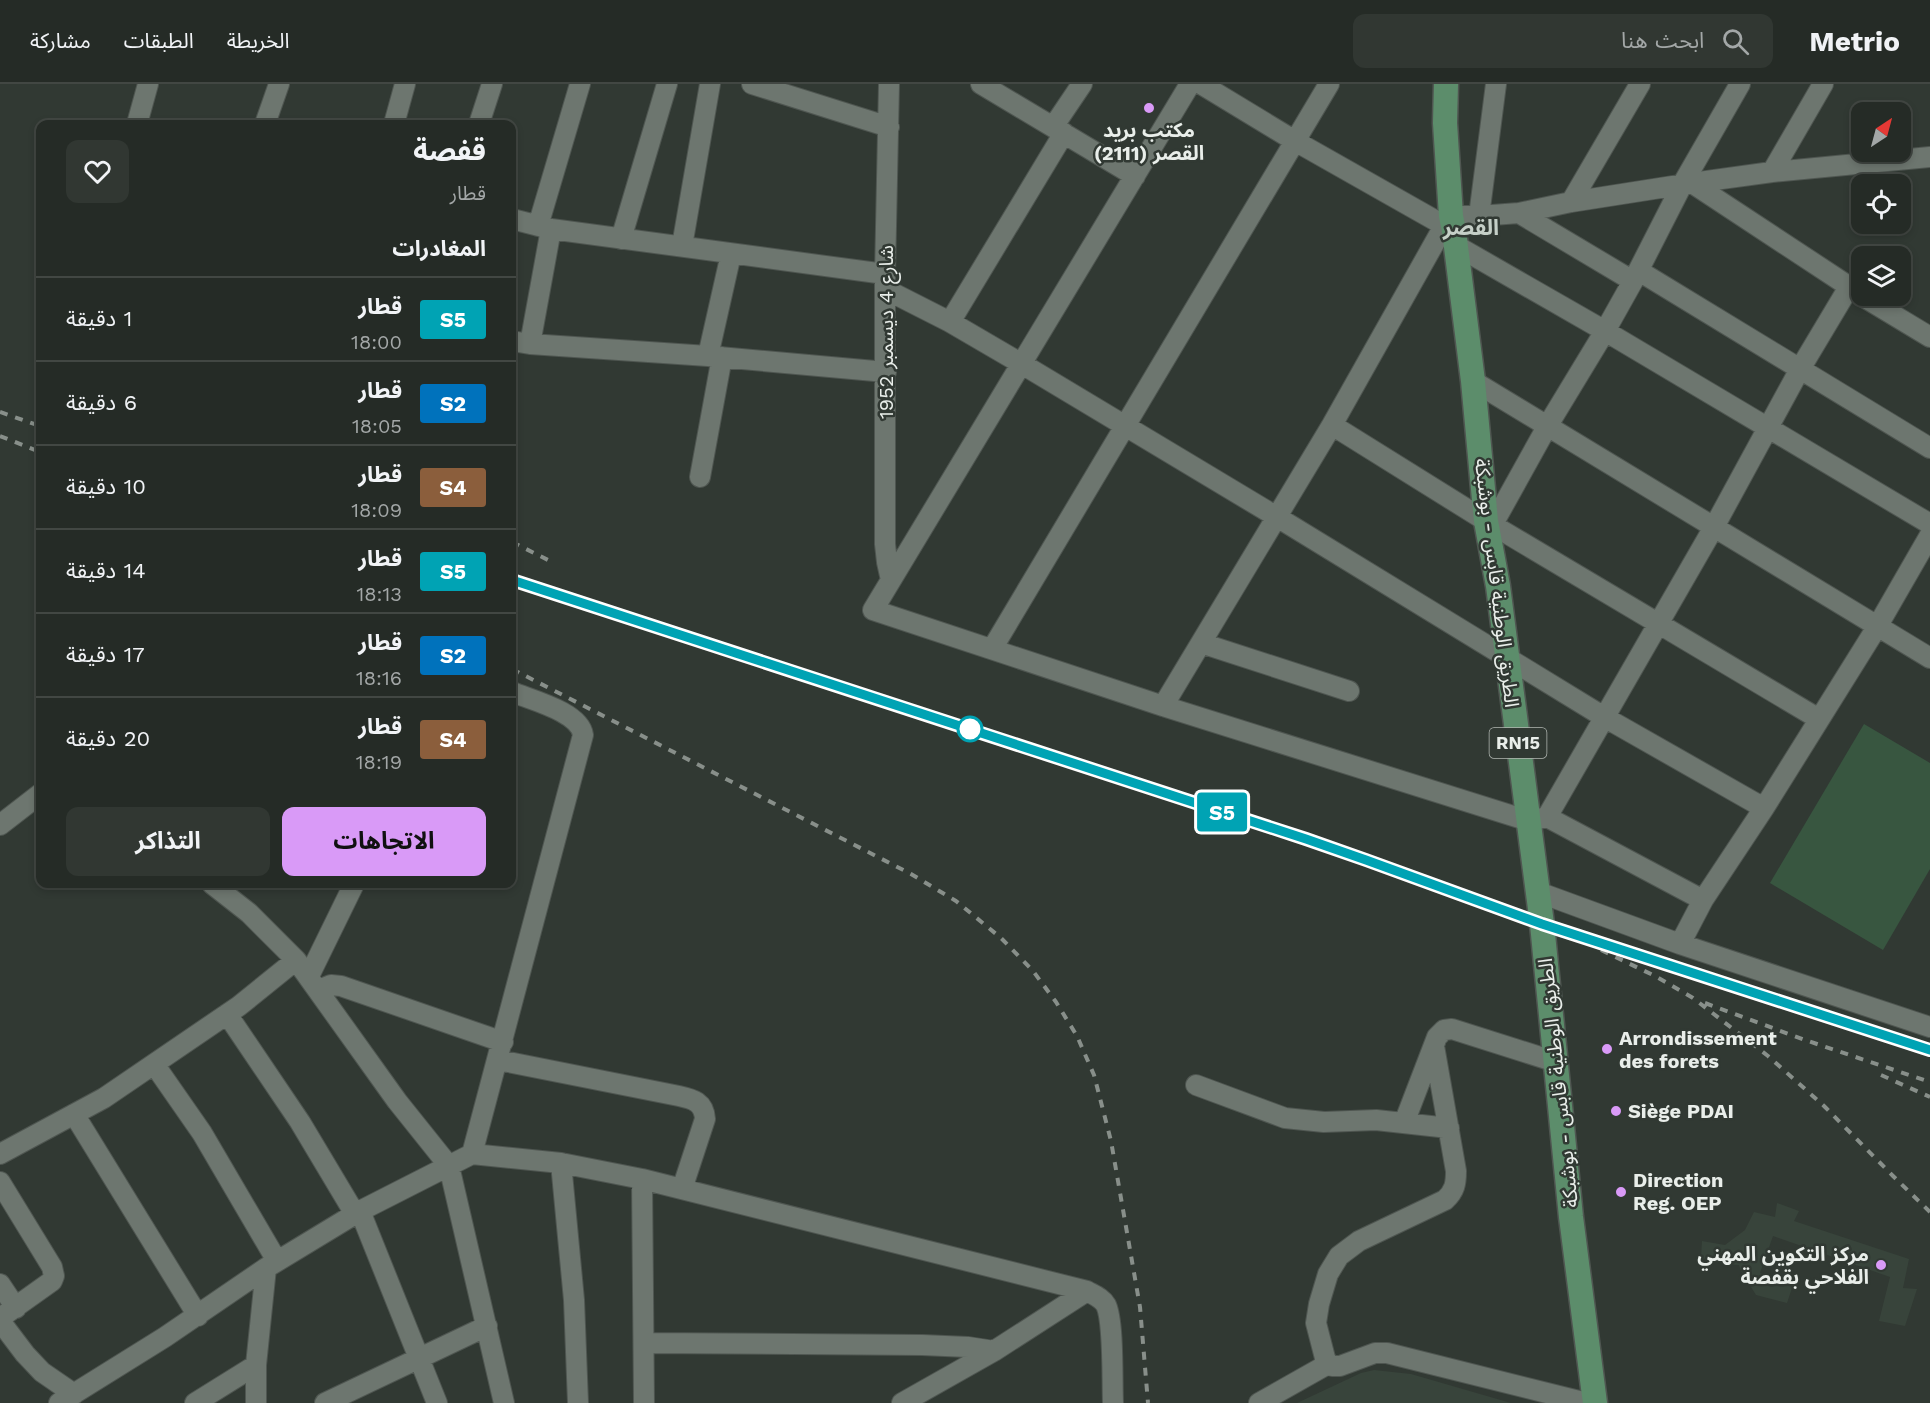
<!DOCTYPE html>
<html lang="ar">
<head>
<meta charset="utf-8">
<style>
	body { margin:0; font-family:"Work Sans","Noto Sans Arabic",sans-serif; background:#313732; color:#f1f3f6; direction:rtl; height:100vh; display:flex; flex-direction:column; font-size:22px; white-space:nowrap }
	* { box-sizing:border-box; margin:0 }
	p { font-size:20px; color:#a3a7a7 }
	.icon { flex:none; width:33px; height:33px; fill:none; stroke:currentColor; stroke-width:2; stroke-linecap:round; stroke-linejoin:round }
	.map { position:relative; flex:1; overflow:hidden; direction:ltr }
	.sheet { position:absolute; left:36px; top:36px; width:480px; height:768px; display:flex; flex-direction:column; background:#252b26; border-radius:12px; box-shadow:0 3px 9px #0003,0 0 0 2px #424743; direction:rtl }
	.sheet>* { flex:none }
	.badge { padding:0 12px; border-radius:4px; font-size:21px; line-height:39px }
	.needle { width:39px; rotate:36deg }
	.buttons { position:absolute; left:1851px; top:18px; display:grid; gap:12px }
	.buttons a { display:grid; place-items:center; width:60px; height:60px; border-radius:12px; background:#252b26; box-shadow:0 3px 9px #0003,0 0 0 2px #424743; font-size:30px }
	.map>.badge { position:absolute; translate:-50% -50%; box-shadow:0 0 0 3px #fff }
	h2 { padding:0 30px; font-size:22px; line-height:54px }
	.round { display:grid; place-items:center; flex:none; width:63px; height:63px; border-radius:12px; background:#313732 }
	.headline { display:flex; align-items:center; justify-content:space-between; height:102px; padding:0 30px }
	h1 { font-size:28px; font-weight:700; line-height:45px }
	.primary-button { display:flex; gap:12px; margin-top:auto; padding:12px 30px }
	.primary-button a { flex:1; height:69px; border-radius:12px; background:#d99af7; color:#111; font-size:24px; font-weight:700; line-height:69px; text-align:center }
	.primary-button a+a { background:#313732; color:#f1f3f6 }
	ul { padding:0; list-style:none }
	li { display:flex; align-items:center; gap:18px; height:84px; padding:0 30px; border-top:2px solid #424743 }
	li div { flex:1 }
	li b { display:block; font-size:22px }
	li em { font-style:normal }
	li .badge { min-width:66px; font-weight:700; text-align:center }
	header { display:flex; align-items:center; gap:36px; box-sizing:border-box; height:84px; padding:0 30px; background:#252b26; border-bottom:2px solid #424743 }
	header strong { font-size:28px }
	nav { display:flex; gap:33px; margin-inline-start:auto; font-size:21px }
	.search { width:420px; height:54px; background:#313732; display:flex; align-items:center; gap:15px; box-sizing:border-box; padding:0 21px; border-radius:12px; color:#a3a7a7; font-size:22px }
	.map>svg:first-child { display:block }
	.built { fill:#38443b }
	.green { fill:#385640 }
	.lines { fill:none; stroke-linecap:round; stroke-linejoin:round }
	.minor-casing { stroke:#4f5651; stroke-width:22 }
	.major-casing { stroke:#4f5651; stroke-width:27 }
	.minor { stroke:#6d766f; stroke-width:20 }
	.major { stroke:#5c8d6b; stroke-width:24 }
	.rail { stroke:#888f8a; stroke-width:4; stroke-dasharray:8 8; stroke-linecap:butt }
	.line-casing { stroke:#fff; stroke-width:14 }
	.line { stroke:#00a3b4; stroke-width:9 }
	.poi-dot { fill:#d99af7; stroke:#313933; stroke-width:2 }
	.stop-dot { fill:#fff; stroke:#00a3b4; stroke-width:3 }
	.labels { text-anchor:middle; stroke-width:5; stroke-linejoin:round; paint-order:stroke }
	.shield { fill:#313933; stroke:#b2b8b3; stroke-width:1.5 }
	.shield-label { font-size:18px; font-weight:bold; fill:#e9eeea }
	.poi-label { font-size:20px; font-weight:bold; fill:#e9eeea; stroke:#313933; text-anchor:start }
	.street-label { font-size:20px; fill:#e9eeea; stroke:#313933 }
	.quarter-label { font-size:22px; font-weight:bold; fill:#c5cfc7; stroke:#313933 }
</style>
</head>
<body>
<header>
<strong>Metrio</strong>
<div class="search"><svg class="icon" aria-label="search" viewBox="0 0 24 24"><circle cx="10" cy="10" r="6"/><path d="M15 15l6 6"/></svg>ابحث هنا</div>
<nav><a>الخريطة</a><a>الطبقات</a><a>مشاركة</a></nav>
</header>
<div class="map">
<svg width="1930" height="1319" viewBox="0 0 1930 1319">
	<rect width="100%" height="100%" fill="#313933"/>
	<!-- built -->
	<path class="built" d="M1777 1119 1799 1127 1794 1137 1909 1175 1903 1204 1917 1205 1905 1242 1879 1237 1890 1193 1773 1152 1760 1189 1793 1201 1787 1219 1756 1211 1741 1187 1739 1181 1724 1180 1701 1174 1702 1157 1725 1161 1745 1146 1754 1128 1775 1133Z
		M1374 1286 1411 1290 1511 1319H1297L1361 1289Z"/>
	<!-- green -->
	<path class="green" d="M1864 640 1930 679V785L1883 866 1770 799Z"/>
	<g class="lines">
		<!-- minor casing -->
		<g class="minor-casing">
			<path id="minor" d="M752 0 889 43
				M889 0 885 190V460L887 478 891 496
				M981 0 1135 92
				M1190 0 873 526 1163 622 1529 737 1547 733 1703 816
				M1201 0 1295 57 1454 147
				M137 40 148 0
				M265 40 279 0
				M394 40 405 0
				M479 40 492 0
				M1053 43 1082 0
				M1772 88 1823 0
				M1692 99 1862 211
				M1571 118 1640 0
				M1519 129 1633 197
				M1451 132H1479L1519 129 1571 118 1692 99 1772 88 1930 73
				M1479 132 1496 0
				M512 135 551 145 885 190
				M538 142 580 0
				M621 155 667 0
				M1455 161 1605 247 1930 440
				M682 162 710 0
				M1639 187 1930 364
				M885 205 950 238 1022 280 1277 433 1604 633 1764 724
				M1862 212 1930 253
				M950 238 1064 49
				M512 257 530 260 708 272 886 288
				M530 260 551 145
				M708 272 731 170
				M1473 297 1930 574
				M1332 341 1486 437 1819 635
				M700 393 722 273
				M1493 440 1548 341 1605 247 1633 197 1682 101 1740 0
				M1201 559 1349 607
				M992 565 1329 0
				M1163 622 1332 341 1444 142
				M1547 733 1714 443 1800 285 1849 203
				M0 741 40 710
				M212 800 249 829 296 876
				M1538 808 1680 860 1930 943
				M1680 860 1703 816 1764 724 1877 543 1930 451
				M309 892 354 800
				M319 906 331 901 341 902 503 958
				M227 930 300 1038 355 1130
				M1434 962 1456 1087C1456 1099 1455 1107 1445 1116L1359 1157 1339 1172 1328 1190 1319 1220 1316 1239 1325 1274 1328 1280 1332 1282H1340L1375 1269H1387L1587 1319
				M498 976 679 1012C693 1015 704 1018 705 1035L682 1105
				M154 980 202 1049 277 1177
				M1196 1001 1285 1034 1324 1038 1376 1036 1449 1044
				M74 1030 198 1232
				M1404 1039 1437 953 1444 946 1452 945 1556 978
				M0 1070 104 1014 239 922 296 876 397 1017 449 1082 504 1319
				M472 1070 583 651C580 628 531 616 512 608
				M561 1079 574 1216 578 1319
				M642 1095 644 1319
				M0 1098 52 1183 54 1192 52 1197 0 1234
				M360 1127 437 1319
				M0 1200 16 1224
				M0 1237 25 1270 42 1288 74 1310
				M644 1259 922 1261 968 1263 994 1267
				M59 1319 165 1253 266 1184
				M195 1319 256 1281
				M256 1319V1281L266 1184 360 1127 472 1070 561 1079 642 1095 1087 1207C1094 1211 1102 1214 1106 1221 1114 1238 1112 1298 1113 1319
				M325 1319 487 1242
				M902 1319 994 1267 1087 1207
				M1259 1319 1328 1280"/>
		</g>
		<!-- major casing -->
		<g class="major-casing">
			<path id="major" d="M1446 0 1445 39 1451 132 1454 147 1473 297 1486 437 1498 502 1542 840 1571 1133 1595 1319"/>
		</g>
		<!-- minor -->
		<use href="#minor" class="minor"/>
		<!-- major -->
		<use href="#major" class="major"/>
		<!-- rail -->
		<path class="rail" d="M0 328 40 342
			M0 352 40 368
			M512 458 554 479
			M512 496 1265 742 1366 776 1542 840 1930 966
			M512 585 911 790 956 817 1001 854 1033 887 1056 918 1077 952 1094 991 1111 1057 1140 1223 1148 1319
			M1601 866 1655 892 1693 914 1768 972 1824 1022 1893 1092 1930 1128
			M1705 919 1805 956 1930 998
			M1881 991 1930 1013"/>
	</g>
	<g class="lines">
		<!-- line casing -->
		<g class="line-casing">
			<path id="line" d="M512 496 1306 755 1366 776 1542 840 1930 966"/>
		</g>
		<!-- line -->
		<use href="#line" class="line"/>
	</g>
	<!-- markers -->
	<g class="poi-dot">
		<circle cx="1149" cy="24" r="6"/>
		<circle cx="1607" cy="965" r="6"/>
		<circle cx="1616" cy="1027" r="6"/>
		<circle cx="1621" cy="1108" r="6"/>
		<circle cx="1881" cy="1181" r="6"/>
	</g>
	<circle class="stop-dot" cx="970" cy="645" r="12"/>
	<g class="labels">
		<!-- shield labels -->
		<rect class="shield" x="1489.5" y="644" width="57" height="30" rx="4.5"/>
		<g class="shield-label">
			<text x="1518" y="665">RN15</text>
		</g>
		<!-- poi labels -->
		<g class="poi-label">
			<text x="1149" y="53" text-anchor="middle">مكتب بريد<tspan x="1149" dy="23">القصر (2111)</tspan></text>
			<text x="1619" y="961">Arrondissement<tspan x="1619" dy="23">des forets</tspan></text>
			<text x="1628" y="1034">Siège PDAI</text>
			<text x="1633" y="1103">Direction<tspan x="1633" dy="23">Reg. OEP</tspan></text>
			<text x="1869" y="1177" text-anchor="end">مركز التكوين المهني<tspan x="1869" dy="23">الفلاحي بقفصة</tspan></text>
		</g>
		<!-- street labels -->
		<g class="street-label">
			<text transform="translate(886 248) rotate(-90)" y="7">شارع 4 ديسمبر 1952</text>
			<text transform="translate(1497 499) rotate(83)" y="7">الطريق الوطنية قابس - بوشبكة</text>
			<text transform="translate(1558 999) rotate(-96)" y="7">الطريق الوطنية قابس - بوشبكة</text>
		</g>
		<!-- quarter labels -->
		<g class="quarter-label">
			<text x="1471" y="151">القصر</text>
		</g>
	</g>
</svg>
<div class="buttons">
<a><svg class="needle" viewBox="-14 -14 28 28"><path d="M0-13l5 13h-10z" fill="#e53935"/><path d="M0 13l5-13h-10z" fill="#a3a7a7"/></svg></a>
<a><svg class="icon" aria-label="locate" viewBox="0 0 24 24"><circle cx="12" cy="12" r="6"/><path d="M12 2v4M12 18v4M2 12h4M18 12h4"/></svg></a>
<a><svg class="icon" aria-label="layers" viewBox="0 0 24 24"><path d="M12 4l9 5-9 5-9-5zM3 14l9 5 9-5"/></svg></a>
</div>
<b class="badge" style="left:1222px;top:728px;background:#00a3b4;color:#fff">S5</b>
<section class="sheet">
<div class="headline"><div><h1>قفصة</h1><p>قطار</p></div><a class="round"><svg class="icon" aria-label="heart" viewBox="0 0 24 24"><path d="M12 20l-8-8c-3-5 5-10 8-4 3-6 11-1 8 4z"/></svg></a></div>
<h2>المغادرات</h2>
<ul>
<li><span class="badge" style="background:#00a3b4;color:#fff">S5</span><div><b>قطار</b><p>18:00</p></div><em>1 دقيقة</em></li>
<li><span class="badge" style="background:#0072bc;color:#fff">S2</span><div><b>قطار</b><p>18:05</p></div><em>6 دقيقة</em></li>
<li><span class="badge" style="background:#8b5e3c;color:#fff">S4</span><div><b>قطار</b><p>18:09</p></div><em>10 دقيقة</em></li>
<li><span class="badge" style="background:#00a3b4;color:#fff">S5</span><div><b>قطار</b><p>18:13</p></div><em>14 دقيقة</em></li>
<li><span class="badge" style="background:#0072bc;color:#fff">S2</span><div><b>قطار</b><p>18:16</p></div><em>17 دقيقة</em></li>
<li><span class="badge" style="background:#8b5e3c;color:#fff">S4</span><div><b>قطار</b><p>18:19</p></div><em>20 دقيقة</em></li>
</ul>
<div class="primary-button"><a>الاتجاهات</a><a>التذاكر</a></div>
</section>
</div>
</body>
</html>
